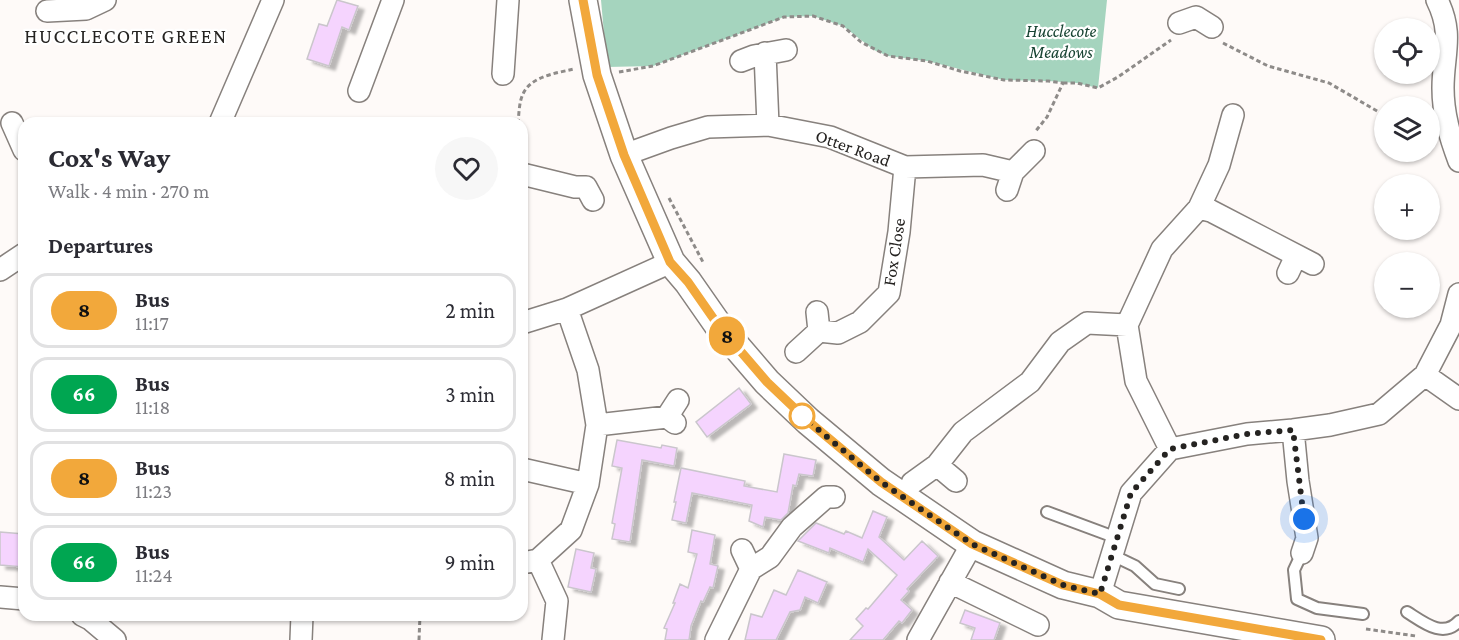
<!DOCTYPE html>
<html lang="en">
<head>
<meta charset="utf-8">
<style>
	body { margin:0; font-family:"Crimson Pro",serif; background:#f7f7f7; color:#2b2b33; height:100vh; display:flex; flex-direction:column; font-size:22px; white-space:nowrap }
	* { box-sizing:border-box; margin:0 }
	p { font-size:20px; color:#7c7c81 }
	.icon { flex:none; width:33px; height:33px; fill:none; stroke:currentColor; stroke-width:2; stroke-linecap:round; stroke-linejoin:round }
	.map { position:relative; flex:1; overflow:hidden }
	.panel { position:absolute; left:18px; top:117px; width:510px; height:504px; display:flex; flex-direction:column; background:#fff; border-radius:18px; box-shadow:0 2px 4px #0004 }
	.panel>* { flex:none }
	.badge { padding:0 12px; border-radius:20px; font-size:21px; line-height:39px }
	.tools { position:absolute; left:1374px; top:18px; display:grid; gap:12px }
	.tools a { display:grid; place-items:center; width:66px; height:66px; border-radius:50%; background:#fff; box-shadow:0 2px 4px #0004; font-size:30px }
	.you { position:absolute; width:30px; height:30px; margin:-15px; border:4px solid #fff; border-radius:50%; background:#1a73e8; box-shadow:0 0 0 9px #1a73e833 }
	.map>.badge { position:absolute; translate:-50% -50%; box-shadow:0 0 0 3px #fff }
	h2 { padding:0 30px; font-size:22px; line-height:54px }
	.round { display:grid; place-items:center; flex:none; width:63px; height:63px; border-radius:32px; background:#f7f7f7 }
	.headline { display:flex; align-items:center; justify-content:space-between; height:102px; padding:0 30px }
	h1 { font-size:28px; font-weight:700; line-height:45px }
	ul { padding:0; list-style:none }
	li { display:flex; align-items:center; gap:18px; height:75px; margin:0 12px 9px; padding:0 18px; border:3px solid #e1e1e2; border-radius:18px }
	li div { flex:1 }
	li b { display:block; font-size:22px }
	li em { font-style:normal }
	li .badge { min-width:66px; font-weight:700; text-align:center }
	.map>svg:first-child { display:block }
	.green { fill:#a5d4be }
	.building { fill:#f5d4fe; stroke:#cac6cc; stroke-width:1.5; filter:url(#shadow) }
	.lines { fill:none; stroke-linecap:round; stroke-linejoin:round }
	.service-casing { stroke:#87817d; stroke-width:14 }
	.minor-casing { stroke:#87817d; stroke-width:24 }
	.tertiary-casing { stroke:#87817d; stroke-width:30 }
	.path { stroke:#8e8b89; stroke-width:3; stroke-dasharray:4.5 3; stroke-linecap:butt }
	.service { stroke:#fff; stroke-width:10 }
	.minor { stroke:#fff; stroke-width:21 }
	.tertiary { stroke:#fff; stroke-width:27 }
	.line-casing { stroke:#fff; stroke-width:14 }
	.line { stroke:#f2a83b; stroke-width:9 }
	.walk { stroke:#252321; stroke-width:6; stroke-dasharray:0 10.8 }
	.stop-dot { fill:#fff; stroke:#f2a83b; stroke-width:3 }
	.labels { text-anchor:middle; stroke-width:4.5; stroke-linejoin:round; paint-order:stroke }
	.park-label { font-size:18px; font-style:italic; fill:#184433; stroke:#fff }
	.street-label { font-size:18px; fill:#252321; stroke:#fff }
	.neighbourhood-label { font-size:20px; letter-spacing:1.5px; fill:#252321; stroke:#fff }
</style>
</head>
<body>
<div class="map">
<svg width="1459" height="640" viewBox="0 0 1459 640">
	<defs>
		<filter id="shadow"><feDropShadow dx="6" dy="4" stdDeviation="1.5" flood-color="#0004"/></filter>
	</defs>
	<rect width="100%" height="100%" fill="#fefaf8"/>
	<!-- green -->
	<path class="green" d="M601 0H1107L1098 88 1077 83 1048 81 1004 80 927 61 888 56 874 50 843 26 813 16 784 17 653 66 607 67Z"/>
	<!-- building -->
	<path class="building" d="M337 0 358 6 349 30 342 27 329 66 307 59 319 24 327 26Z
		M739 388 751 404 707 437 696 422Z
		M617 440 661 448 662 445 677 448 674 466 642 460 630 542 612 539 615 524 612 523 622 468 612 466Z
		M784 454 816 460 813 476 799 474 796 486 793 485 788 513 781 520 765 517 763 527 749 521 752 505 692 493 686 523 672 520 676 502H674L681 468 745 481 744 486 777 492Z
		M873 511 887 517 879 537 904 560 922 541 938 556 907 589 909 591 901 600 912 610 902 623 899 621 883 640H850L863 626 856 619 866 608 868 609 897 575 868 549 863 562 830 548 829 553 798 541 816 523 844 534 846 531 862 538Z
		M692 530 715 535 710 564 718 566 713 588 710 587 703 602 701 601 691 626 689 640H665L667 629 664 628 675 603H673L680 584 688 588 697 554 688 552Z
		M0 532 24 534V567L0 565Z
		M576 549 594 553 591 568 596 569 591 592 568 587Z
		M798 570 827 582 818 603 805 597 800 610 790 612 776 640H745L751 614 762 617 774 590 786 595Z
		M965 610 1000 623 994 640H971L975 628 960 623Z"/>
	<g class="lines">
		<!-- service casing -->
		<g class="service-casing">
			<path id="service" d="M1047 512 1117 538
				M1302 553 1294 570 1297 599 1317 608 1363 614
				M1112 555 1135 566 1155 584 1179 589
				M1407 612C1423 622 1443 639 1459 621"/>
		</g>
		<!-- minor casing -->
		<g class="minor-casing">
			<path id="minor" d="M1437 0C1454 34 1443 54 1443 88 1443 114 1450 137 1459 161
				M47 11 86 9 105 0
				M1179 23 1196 17 1212 27
				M765 53 768 125
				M741 61 754 56 786 50
				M503 74 508 0
				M359 91 393 0
				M12 123 24 150
				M220 123 273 0
				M624 155 671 138 708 127 768 125 830 137 905 167 983 165 1013 172
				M522 174 575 187H586L593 200
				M1007 190 1013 172 1034 151
				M1199 208 1211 211 1313 264
				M0 270 24 254
				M1288 273 1296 256
				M817 312 819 331
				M522 323 567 309 671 262
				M796 352 819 331 838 333 860 322 889 293 899 232 905 167
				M1425 375 1459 399
				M667 417 678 400
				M597 425 667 417 675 423
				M1293 430 1298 481 1307 538 1302 553
				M1170 449 1136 381 1127 325 1162 249 1199 208 1219 165 1233 115
				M937 465 956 481
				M522 469 588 484
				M912 483 937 465 963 432 1030 382 1060 342 1087 323 1127 325
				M538 560 557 601 553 640
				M522 563 538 560 571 530 588 484 597 425 588 370 567 309
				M751 569 770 557 792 527 826 497H834
				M950 582 1038 625
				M1100 594 1131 493 1170 449 1247 434 1293 430 1330 425 1379 414 1425 375 1451 325 1459 294
				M0 597 24 599
				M82 615 90 619 115 640
				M301 640 302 615
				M716 640 751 569 742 550
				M918 640 972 544"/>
		</g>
		<!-- tertiary casing -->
		<g class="tertiary-casing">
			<path id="tertiary" d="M583 0 597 75 624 155 671 262 688 282 718 325 767 382 808 421 881 482 972 544 1063 585 1100 594 1119 605 1321 640"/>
		</g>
		<!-- path -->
		<path class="path" d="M1223 43 1268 66 1329 83 1384 115
			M619 72 653 66 784 17 813 16 843 26 861 42 888 56 927 61 960 71 1004 80 1048 81 1063 83 1047 117 1035 132
			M1063 83H1077L1098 88 1118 77 1171 40
			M518 123C519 114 519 102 523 94 531 76 557 73 574 69
			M669 198 704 264
			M1366 629 1416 636
			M419 640 420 615"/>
		<!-- service -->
		<use href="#service" class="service"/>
		<!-- minor -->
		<use href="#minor" class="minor"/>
		<!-- tertiary -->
		<use href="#tertiary" class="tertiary"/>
	</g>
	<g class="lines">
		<!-- line casing -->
		<g class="line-casing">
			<path id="line" d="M583 0 597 75 624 155 670 262 688 282 718 325 767 382 808 421 881 482 972 544 1063 585 1100 594 1119 605 1321 640"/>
		</g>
		<!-- line -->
		<use href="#line" class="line"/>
		<!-- walk -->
		<path class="walk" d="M802 416 881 482 972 544 1063 585 1100 594 1131 493 1170 449 1247 434 1293 430 1304 519"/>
	</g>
	<!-- markers -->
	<circle class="stop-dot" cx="802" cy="416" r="12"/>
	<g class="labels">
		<!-- park labels -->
		<g class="park-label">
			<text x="1061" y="37">Hucclecote<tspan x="1061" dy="21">Meadows</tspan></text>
		</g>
		<!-- street labels -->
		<g class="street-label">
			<text transform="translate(853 148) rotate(20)" y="6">Otter Road</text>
			<text transform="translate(894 252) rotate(-81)" y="6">Fox Close</text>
		</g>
		<!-- neighbourhood labels -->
		<g class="neighbourhood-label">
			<text x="126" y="43">HUCCLECOTE GREEN</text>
		</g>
	</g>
</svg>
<div class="tools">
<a><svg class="icon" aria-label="locate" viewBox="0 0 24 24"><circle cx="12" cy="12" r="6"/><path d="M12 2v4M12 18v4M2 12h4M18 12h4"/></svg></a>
<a><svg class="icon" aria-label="layers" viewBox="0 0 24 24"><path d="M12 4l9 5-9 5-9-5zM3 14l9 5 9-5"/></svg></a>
<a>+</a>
<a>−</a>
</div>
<div class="you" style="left:1304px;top:519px"></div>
<b class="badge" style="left:727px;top:336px;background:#f2a83b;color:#111">8</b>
<section class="panel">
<div class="headline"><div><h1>Cox's Way</h1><p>Walk · 4 min · 270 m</p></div><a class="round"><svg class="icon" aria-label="heart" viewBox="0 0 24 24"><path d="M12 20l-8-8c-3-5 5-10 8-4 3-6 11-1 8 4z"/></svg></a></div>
<h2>Departures</h2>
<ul>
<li><span class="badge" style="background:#f2a83b;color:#111">8</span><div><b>Bus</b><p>11:17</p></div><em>2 min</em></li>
<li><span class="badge" style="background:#00a651;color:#fff">66</span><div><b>Bus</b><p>11:18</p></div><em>3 min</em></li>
<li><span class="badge" style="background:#f2a83b;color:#111">8</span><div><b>Bus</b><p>11:23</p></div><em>8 min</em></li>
<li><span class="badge" style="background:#00a651;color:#fff">66</span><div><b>Bus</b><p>11:24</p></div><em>9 min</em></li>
</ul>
</section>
</div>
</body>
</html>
